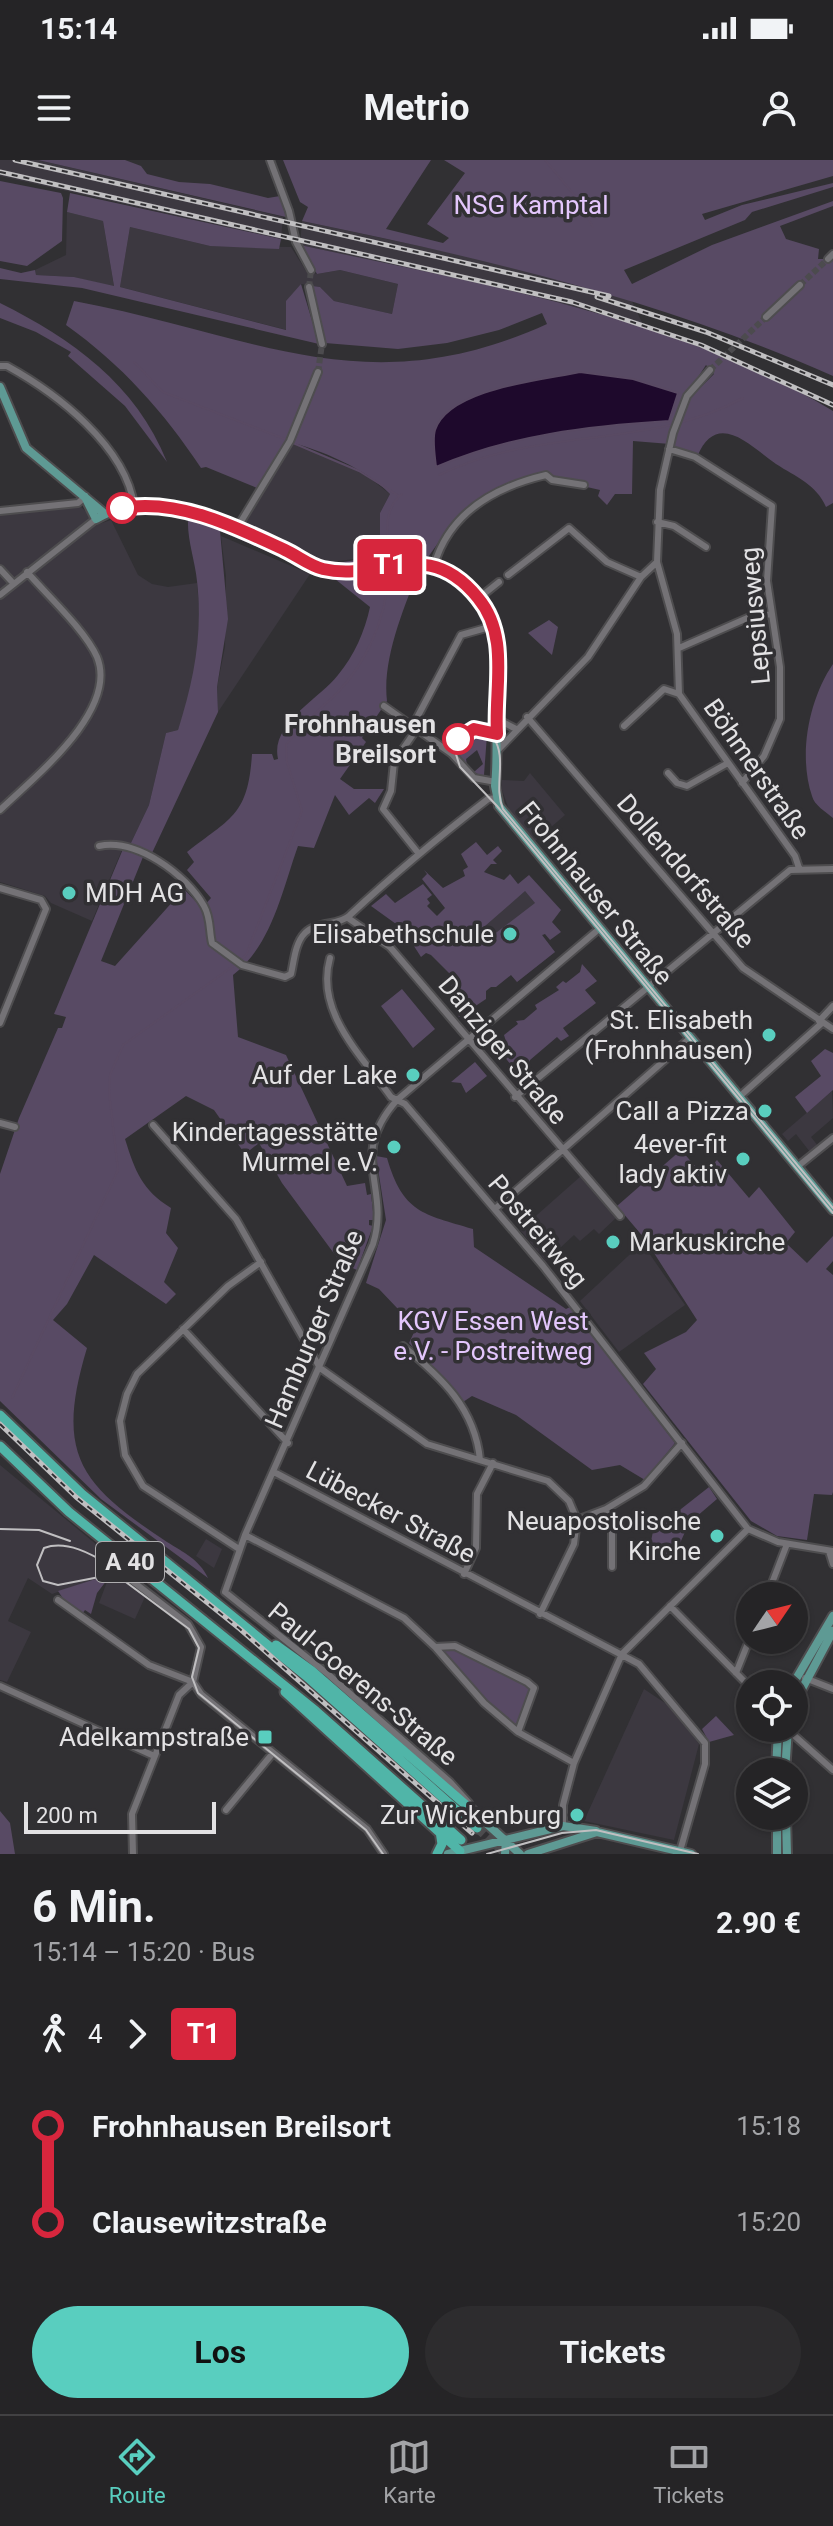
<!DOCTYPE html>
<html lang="de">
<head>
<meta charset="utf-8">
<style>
	body { margin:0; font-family:Roboto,sans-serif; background:#2d2c2e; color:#f1f3f6; height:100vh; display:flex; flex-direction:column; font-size:30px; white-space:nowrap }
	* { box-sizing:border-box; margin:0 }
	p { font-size:26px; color:#a3a4a7 }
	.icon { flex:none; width:44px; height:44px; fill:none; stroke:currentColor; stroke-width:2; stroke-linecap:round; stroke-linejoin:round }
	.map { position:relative; height:1694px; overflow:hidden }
	.side { display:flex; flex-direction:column; background:#252426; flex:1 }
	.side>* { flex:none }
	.badge { padding:0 16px; border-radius:6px; font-size:28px; line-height:52px }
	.needle { width:52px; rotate:55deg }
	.fabs { position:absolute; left:736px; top:1422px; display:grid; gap:16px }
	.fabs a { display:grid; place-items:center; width:72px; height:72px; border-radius:50%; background:#252426; box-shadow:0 2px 6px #0004,0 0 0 2px #424143; font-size:40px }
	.scale { position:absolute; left:24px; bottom:20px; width:192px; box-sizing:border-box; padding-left:8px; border:4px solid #e3e2e4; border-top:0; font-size:22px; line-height:28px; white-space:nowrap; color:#e3e2e4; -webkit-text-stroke:6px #313033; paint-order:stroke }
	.map>.badge { position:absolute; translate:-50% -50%; box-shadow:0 0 0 4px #fff }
	.legs { display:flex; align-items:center; gap:12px; height:88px; padding:0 32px; font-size:26px }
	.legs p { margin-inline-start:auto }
	.overview { display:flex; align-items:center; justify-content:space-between; height:136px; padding:0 32px }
	h1 { font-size:44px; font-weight:700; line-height:60px }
	.action { display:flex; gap:16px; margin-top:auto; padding:16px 32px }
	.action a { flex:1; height:92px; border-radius:48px; background:#59cebf; color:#111; font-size:32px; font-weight:700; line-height:92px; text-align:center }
	.action a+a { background:#2d2c2e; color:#f1f3f6 }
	ul { padding:0 32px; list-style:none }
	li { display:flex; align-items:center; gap:28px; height:96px; font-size:30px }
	li i { display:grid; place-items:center; width:12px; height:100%; margin:0 10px; background:currentColor }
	li i::after { content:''; width:20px; height:20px; margin:-10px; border:6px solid; border-radius:50%; background:#252426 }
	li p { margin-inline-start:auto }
	li:first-child i { background:linear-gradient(#0000 50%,currentColor 0) }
	li:last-child i { background:linear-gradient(currentColor 50%,#0000 0) }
	.status { display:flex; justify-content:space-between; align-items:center; height:56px; padding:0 40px; background:#252426; direction:ltr }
	.status svg { height:22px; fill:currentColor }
	header { display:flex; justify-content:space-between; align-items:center; height:104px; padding:0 32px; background:#252426; font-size:36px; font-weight:700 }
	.tab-bar { display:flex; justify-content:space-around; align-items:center; height:112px; border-top:2px solid #424143; background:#252426; font-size:22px; color:#a3a4a7 }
	.tab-bar a { display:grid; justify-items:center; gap:4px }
	.tab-bar .on { color:#59cebf }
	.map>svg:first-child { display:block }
	.built { fill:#3c3840 }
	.green { fill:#584a64; fill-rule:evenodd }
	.water { fill:#1e092c; stroke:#594a63; stroke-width:2 }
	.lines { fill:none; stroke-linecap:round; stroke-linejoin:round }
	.stream { stroke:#594a63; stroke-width:2 }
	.minor-tunnel { stroke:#4c4b4e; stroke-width:6; stroke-dasharray:6 3; stroke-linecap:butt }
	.highway-tunnel { stroke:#4c4b4e; stroke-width:9; stroke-dasharray:9 4.5; stroke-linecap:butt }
	.minor-casing { stroke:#4e4d4f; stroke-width:10 }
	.major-casing { stroke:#4e4d4f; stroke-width:12 }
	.highway-casing { stroke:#4e4d4f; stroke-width:13 }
	.minor { stroke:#747276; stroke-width:6 }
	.major { stroke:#5e9a94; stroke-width:8 }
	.highway { stroke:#50b5a8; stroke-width:9 }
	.tram { stroke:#c0bfc1; stroke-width:2 }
	.rail-casing { stroke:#c0bfc1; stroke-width:5 }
	.rail { stroke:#313033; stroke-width:2; stroke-dasharray:6; stroke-linecap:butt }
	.line-1-casing { stroke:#fff; stroke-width:18 }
	.line-1 { stroke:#d7263d; stroke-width:12 }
	.stop-1-dot { fill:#fff; stroke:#d7263d; stroke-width:4 }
	.poi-dot { fill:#59cebf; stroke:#313033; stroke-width:3 }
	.labels { text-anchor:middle; stroke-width:7; stroke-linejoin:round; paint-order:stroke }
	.shield { fill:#313033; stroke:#aeadaf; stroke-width:2 }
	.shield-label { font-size:24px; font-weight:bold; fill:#e3e2e4 }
	.park-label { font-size:26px; fill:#e3c6fc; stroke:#313033 }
	.street-label { font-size:26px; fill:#e3e2e4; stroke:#313033 }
	.stop-label { font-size:26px; font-weight:bold; fill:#e3e2e4; stroke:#313033; text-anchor:end }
	.poi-label { font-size:26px; fill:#e3e2e4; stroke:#313033; text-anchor:end }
</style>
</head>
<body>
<div class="status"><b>15:14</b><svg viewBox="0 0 49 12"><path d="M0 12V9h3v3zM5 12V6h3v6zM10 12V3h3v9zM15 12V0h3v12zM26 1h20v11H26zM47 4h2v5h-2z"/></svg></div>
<header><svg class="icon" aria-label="menu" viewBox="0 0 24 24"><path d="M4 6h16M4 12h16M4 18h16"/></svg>Metrio<svg class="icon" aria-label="person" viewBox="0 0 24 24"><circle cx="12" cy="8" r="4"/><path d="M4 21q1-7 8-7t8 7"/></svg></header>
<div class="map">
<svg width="833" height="1694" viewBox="0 0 833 1694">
	<rect width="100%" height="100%" fill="#313033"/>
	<!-- built -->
	<path class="built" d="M0 0H38L283 57 281 79 0 16Z
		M67 52 103 61 114 127 74 117 36 115 35 110 66 95Z
		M302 61 490 101 631 139 645 169 605 154 300 85Z
		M130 67 210 86 291 87 306 111 317 114 340 110 398 124 392 154 334 141 320 127 301 124 287 170 120 127Z
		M294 283 358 309 390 334 380 353V396L322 403 243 364Z
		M75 341 99 364 111 360 138 415 152 424 168 427 197 423 199 447 200 478 193 526 178 570 166 573 149 645 130 685H124L92 761 51 743 45 736 0 722V348Z
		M221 376 310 414 218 552 217 527 225 487 226 416Z
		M530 613 565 655 535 681 509 650 501 627 502 620 524 621Z
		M520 725 554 765 542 776 555 792 517 822 470 766Z
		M832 931 833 958 811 977 818 986 810 992 796 974 788 981 782 974Z
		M581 1016 605 1037 618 1056 599 1074 594 1069 580 1081 574 1075 546 1101 520 1070Z
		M642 1083 685 1145 619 1192 580 1141Z
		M0 1305 149 1428 135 1459 99 1443 110 1414 52 1434 28 1418 8 1461 31 1472 7 1522 0 1520Z
		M206 1379 222 1389 214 1408 196 1396Z
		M644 1529 671 1547 699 1584 674 1680 584 1661Z"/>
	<!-- green -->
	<path class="green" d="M38 0H125L141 6 147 14 179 22 210 24 268 38 280 36 286 57Z
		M283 0H431L386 69 443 83 449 78 427 64 465 13 444 0H833V16L702 54 705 60 742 45 833 23V27L752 52 745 60 624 110 632 124 712 85 833 41V46L780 66 786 79 819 89 818 99H833V216C660 139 486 99 302 61L308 47 300 42Z
		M0 21 61 33 63 38 62 81 27 106 0 101Z
		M70 33 281 79 279 89 210 86 130 67 120 127 286 170V141L301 124 319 184 82 128 0 119V108L21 113 35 110 36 115 74 117 114 126 103 61 67 52Z
		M300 85C480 124 673 155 833 251V343L826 347C816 324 796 317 776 304 750 286 717 249 697 297L670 288 684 244 714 214 706 205 681 243 670 284 633 281 632 334H615L607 345 598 336 600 330 552 319 546 314 508 323 475 341 455 359 426 400 331 408V404L380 396V353L390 334C365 308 321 290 286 281L257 328 206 307 201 308C164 252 121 204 66 165L74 141C253 174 365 247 547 164L542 153 499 170 447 183 398 189 325 183 313 126 320 127 334 141 392 154 398 124 340 110 317 114Z
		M0 143C72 179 136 224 167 302L125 246 68 196 71 192 36 172 0 158Z
		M188 359 255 381 319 413 220 371 228 459 217 527 218 552 152 693 130 685 149 645 166 573 178 570C194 520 203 474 197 421 195 401 187 379 188 359Z
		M419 409C404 448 382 499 387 541L362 578 366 582 340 619 354 629H384L375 643 369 638 349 655 335 635 314 688 298 686C282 731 272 785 233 815L238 877 286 895 347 1026 365 1023 367 1035 371 1034 374 1060H369V1065L373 1066 357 1110 341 1103 282 1023 259 983 245 994 214 950 186 936 125 979C135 1011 142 1030 171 1048L166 1073 178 1088 164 1122 176 1134 166 1144 94 1095 67 1144 53 1160 87 1188C55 1294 79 1324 167 1382 183 1392 200 1400 208 1418L101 1339 0 1241V1014L19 958 58 868H62L66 857 54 854 123 689 143 697 101 801 115 806 184 729 202 748 211 738 187 710 194 702 187 692C232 657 248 655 252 594H272L274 600 278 599C270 564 319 539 338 515 354 496 365 471 370 447L330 415Z
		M549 460 558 467 552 495 528 473Z
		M833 504V658C826 652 814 645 812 636 798 595 809 539 833 504Z
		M480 573 487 575 484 615 481 616 474 612 483 604 477 590 466 599 467 605 457 593 465 578Z
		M476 682 487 695 498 686 502 691 493 700 497 704H491L484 712 504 720 510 714 518 724 529 715 561 750 552 762 561 772 550 780 545 774 542 775 555 792 517 822 511 815 496 827H491L486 831V839L459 857 453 847 458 839 449 830 455 819 431 795 426 793 421 797 403 769 371 746 386 734 395 743 423 724 432 735 427 739 430 743 427 746 437 756 445 748 422 719 427 714 424 710 443 728 465 716 463 710 468 707 461 694ZM525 731 535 743 484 782 477 773Z
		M582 804 597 821 585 830 596 843 563 868 569 876 561 881 557 877 530 900 529 912 522 919 500 891 507 885 504 875 518 864 516 861 524 860 537 849 535 845 559 830 556 827 563 821 566 823 580 812Z
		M402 829 435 869 413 888 381 846Z
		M825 889 833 893V930L807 953 795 937 821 916 811 901Z
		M475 902 487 916 466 933 461 923 451 922Z
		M681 990 703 1015 717 1000 749 1038 759 1027 795 1072 786 1083 807 1103 833 1076V1101L826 1109 833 1115V1332L832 1335 814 1334 807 1380 777 1376 751 1361 643 1224 656 1209 644 1193 686 1172 697 1160 645 1079 617 1046Z
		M376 996 387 998C403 1053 423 1054 473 1069L474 1087 566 1149 570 1147 675 1283 645 1320 620 1305 592 1310 516 1255 472 1236 463 1242 409 1183 416 1168 379 1129 366 1123 386 1060Z
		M709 1327 717 1339 689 1363 673 1399 650 1387 653 1371Z
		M105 1416 107 1420 97 1433 91 1454 85 1450 82 1454 66 1443 58 1431Z
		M454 1489 526 1523 531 1530 517 1566 486 1541 441 1490Z
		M716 1556 734 1575 709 1582 702 1569Z
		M0 1651 10 1663 15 1694H0Z"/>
	<!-- water -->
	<path class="water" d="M580 212 633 219 678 233 669 261C588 266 510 275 436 307 435 297 432 280 435 270 449 228 543 220 580 212Z"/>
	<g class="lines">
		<!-- stream -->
		<path class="stream" d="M545 0 575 36 593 67
			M134 202 163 232 285 279
			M293 283 359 311 399 336
			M439 315C539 266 649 290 743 238
			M388 397C388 373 382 350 402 334
			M240 800 246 795 302 651 287 602 286 585C300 565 321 549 338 532 367 502 387 456 388 414
			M12 1238 118 1010 109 932 110 915 123 885 236 804"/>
		<!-- minor-tunnel -->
		<path class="minor-tunnel" d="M800 125 828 99
			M309 127 311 110
			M710 210 766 157
			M318 212 322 184"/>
		<!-- highway-tunnel -->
		<path class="highway-tunnel" d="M477 1668 506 1694"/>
		<!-- minor casing -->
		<g class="minor-casing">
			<path id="minor" d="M270 0 289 51 296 82 311 110
				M828 99 833 94
				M309 127 322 184
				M766 157 800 125
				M0 206H7C56 233 126 286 134 346
				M710 210 687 236 673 273 660 330 657 402 677 474 679 534 795 696 799 708
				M669 289 695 297 772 346 767 421 780 507V559L764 596 742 623
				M0 351 78 343 85 337
				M657 362 674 366 706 387
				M237 368 290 281 318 212
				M434 406C449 352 495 327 546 315L552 320 584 325
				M0 409 13 423
				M508 415 569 368 607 402 641 417
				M0 435 96 359
				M479 438 499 422
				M679 488 752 456 772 454
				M384 546 452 594 474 618 496 622
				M527 557 743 808 833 869
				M497 559 516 569
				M624 566 664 529 679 534
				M412 567 461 475 493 466
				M416 570 394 602 391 631 383 649 419 694
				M498 590 588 497 641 417 657 402
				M452 594C457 569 476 567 497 574
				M668 613 677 623 687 626 728 603
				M0 650C33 618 119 551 97 497 85 470 47 435 27 412
				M99 686C136 678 186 714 204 746 211 758 209 771 212 783L242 805 285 817 291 814C294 801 295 783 305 773 317 761 339 766 350 755 394 714 440 676 488 639L497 638
				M0 728 41 740 46 749 0 863
				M348 758 390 787 620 1056
				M330 798C315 852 361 895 391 937L405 944 543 1106 748 1369 778 1382 833 1391
				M819 861 833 846
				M515 937 790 710 833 709
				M739 937 822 863
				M0 963 15 967
				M153 965 236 1059 320 1208 427 1284 548 1321 569 1341 577 1360 574 1384 540 1454
				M797 1007 833 978
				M495 1049 690 878
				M183 1169 288 1283
				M403 1186C441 1217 475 1248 480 1300
				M274 1312 639 1504 705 1583V1604L680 1691
				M606 1349 612 1367V1407
				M577 1360 606 1349 644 1326 682 1283
				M245 1375 404 1458 435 1487 455 1486 527 1522 534 1528 518 1572 574 1603
				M239 1389 143 1326 125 1295 120 1261 127 1234 137 1214 228 1126 261 1102
				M829 1391 833 1404
				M109 1403 188 1464 201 1487 193 1522 179 1535 132 1654 133 1694
				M464 1414 476 1388 477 1334 493 1303
				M767 1436 787 1384
				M58 1440 149 1505 193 1522
				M670 1446 750 1527
				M435 1487 484 1543 518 1572
				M736 1513 750 1478
				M805 1518 833 1529
				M193 1522 201 1534 367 1669 384 1694
				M0 1526 152 1595
				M788 1570 833 1610
				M469 1643 450 1622 329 1515 225 1432 245 1375 373 1084C391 1027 347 996 397 940L599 769
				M226 1650 273 1593
				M563 1666V1645L574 1603 622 1494 748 1369"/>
		</g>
		<!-- major casing -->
		<g class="major-casing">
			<path id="major" d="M0 227 26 288 105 354
				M85 337 96 359C153 326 227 362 280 388 294 394 309 406 324 409 381 422 426 376 477 437 503 468 497 503 496 541 496 569 498 597 495 626L499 646 833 1050
				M793 1524 833 1456
				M794 1544 833 1471
				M776 1612 778 1568
				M785 1612 788 1568
				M474 1652 520 1694
				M777 1656V1694
				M786 1656 787 1694
				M448 1694 563 1666 596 1671
				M505 1694 506 1680
				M528 1694 597 1672 691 1694"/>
		</g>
		<!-- highway casing -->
		<g class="highway-casing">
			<path id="highway" d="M0 1255 82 1334 306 1516 477 1668
				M0 1286 69 1352 316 1551 461 1680
				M276 1485 312 1511 474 1652
				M285 1532 460 1691
				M437 1694 442 1684 440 1671"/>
		</g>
		<!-- minor -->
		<use href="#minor" class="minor"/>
		<!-- major -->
		<use href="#major" class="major"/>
		<!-- highway -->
		<use href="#highway" class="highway"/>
		<!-- tram -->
		<path class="tram" d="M833 1048 503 649C493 626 508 598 493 577L479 571 465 576 455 591 460 607 497 646 833 1053
			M0 1369 39 1370 70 1381
			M117 1409C96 1397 69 1379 44 1388L37 1405 43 1421 58 1425 115 1414 189 1469 199 1488 192 1517 198 1533 366 1670 383 1694
			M487 1694 562 1673 596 1670 698 1694"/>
		<!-- rail casing -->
		<g class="rail-casing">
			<path id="rail" d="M15 0 609 136
				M0 12 572 142 701 185 833 245
				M597 137 706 172 833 225
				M0 1264 76 1337 240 1469 472 1673"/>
		</g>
		<!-- rail -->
		<use href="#rail" class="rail"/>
	</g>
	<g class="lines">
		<!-- line-1 casing -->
		<g class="line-1-casing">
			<path id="line-1" d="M122 348C178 338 236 367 285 390 298 396 310 406 323 409 381 422 427 375 478 438 510 476 494 528 497 574L474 569 458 579"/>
		</g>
		<!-- line-1 -->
		<use href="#line-1" class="line-1"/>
	</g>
	<!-- markers -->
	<g class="stop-1-dot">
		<circle cx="122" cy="348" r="14"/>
		<circle cx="458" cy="579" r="14"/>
	</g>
	<g class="poi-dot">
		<circle cx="69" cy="733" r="8"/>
		<circle cx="510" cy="774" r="8"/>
		<circle cx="769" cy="875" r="8"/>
		<circle cx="413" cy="915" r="8"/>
		<circle cx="765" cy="951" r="8"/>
		<circle cx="394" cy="987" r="8"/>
		<circle cx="743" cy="999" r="8"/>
		<circle cx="613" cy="1082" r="8"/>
		<circle cx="717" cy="1376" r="8"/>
		<rect x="257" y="1569" width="16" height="16" rx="4"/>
		<circle cx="577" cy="1655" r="8"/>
	</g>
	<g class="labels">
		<!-- shield labels -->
		<rect class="shield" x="96" y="1382" width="68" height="40" rx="6"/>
		<g class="shield-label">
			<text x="130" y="1410">A 40</text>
		</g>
		<!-- park labels -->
		<g class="park-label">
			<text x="531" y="54">NSG Kamptal</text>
			<text x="493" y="1170">KGV Essen West<tspan x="493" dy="30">e.V. - Postreitweg</tspan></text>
		</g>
		<!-- street labels -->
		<g class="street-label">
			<text transform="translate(755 456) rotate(-95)" y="9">Lepsiusweg</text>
			<text transform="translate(757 609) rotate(55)" y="9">Böhmerstraße</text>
			<text transform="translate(686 711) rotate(49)" y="9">Dollendorfstraße</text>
			<text transform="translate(596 733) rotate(51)" y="9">Frohnhauser Straße</text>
			<text transform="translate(503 890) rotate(50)" y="9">Danziger Straße</text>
			<text transform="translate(538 1071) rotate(50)" y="9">Postreitweg</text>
			<text transform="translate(314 1169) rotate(-67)" y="9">Hamburger Straße</text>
			<text transform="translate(391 1352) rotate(28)" y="9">Lübecker Straße</text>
			<text transform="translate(363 1524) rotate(40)" y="9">Paul-Goerens-Straße</text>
		</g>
		<!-- stop labels -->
		<g class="stop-label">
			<text x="436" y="573">Frohnhausen<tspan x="436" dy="30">Breilsort</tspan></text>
		</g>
		<!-- poi labels -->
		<g class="poi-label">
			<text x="85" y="742" text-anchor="start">MDH AG</text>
			<text x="494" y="783">Elisabethschule</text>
			<text x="753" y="869">St. Elisabeth<tspan x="753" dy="30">(Frohnhausen)</tspan></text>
			<text x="397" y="924">Auf der Lake</text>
			<text x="749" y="960">Call a Pizza</text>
			<text x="378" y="981">Kindertagesstätte<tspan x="378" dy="30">Murmel e.V.</tspan></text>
			<text x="727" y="993">4ever-fit<tspan x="727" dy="30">lady aktiv</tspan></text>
			<text x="629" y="1091" text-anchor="start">Markuskirche</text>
			<text x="701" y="1370">Neuapostolische<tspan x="701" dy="30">Kirche</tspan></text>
			<text x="249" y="1586">Adelkampstraße</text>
			<text x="561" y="1664">Zur Wickenburg</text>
		</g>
	</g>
</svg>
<div class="fabs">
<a><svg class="needle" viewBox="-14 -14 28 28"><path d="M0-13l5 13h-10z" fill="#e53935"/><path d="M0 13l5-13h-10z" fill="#a3a4a7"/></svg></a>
<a><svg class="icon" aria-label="locate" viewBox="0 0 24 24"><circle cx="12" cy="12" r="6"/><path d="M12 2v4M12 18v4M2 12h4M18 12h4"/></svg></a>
<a><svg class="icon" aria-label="layers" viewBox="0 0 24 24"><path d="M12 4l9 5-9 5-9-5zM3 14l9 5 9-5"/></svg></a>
</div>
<div class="scale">200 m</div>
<b class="badge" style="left:390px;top:405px;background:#d7263d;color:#fff">T1</b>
</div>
<section class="side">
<div class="overview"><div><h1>6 Min.</h1><p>15:14 – 15:20 · Bus</p></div><b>2.90 €</b></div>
<div class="legs"><svg class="icon" aria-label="walk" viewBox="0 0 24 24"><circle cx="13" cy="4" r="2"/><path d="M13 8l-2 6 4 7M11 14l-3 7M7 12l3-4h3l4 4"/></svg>4<svg class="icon" aria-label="forward" viewBox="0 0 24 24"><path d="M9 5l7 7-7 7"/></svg><b class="badge" style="background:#d7263d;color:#fff">T1</b></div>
<ul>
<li><i style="color:#d7263d"></i><b>Frohnhausen Breilsort</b><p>15:18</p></li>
<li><i style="color:#d7263d"></i><b>Clausewitzstraße</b><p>15:20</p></li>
</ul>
<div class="action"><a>Los</a><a>Tickets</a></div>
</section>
<nav class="tab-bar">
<a class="on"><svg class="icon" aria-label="directions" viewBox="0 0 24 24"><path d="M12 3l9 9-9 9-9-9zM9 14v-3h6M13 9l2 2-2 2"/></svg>Route</a>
<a><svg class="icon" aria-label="map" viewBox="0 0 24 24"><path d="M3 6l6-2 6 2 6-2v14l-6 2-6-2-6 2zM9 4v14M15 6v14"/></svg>Karte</a>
<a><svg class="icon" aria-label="tickets" viewBox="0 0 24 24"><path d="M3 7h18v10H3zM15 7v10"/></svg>Tickets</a>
</nav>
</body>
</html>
